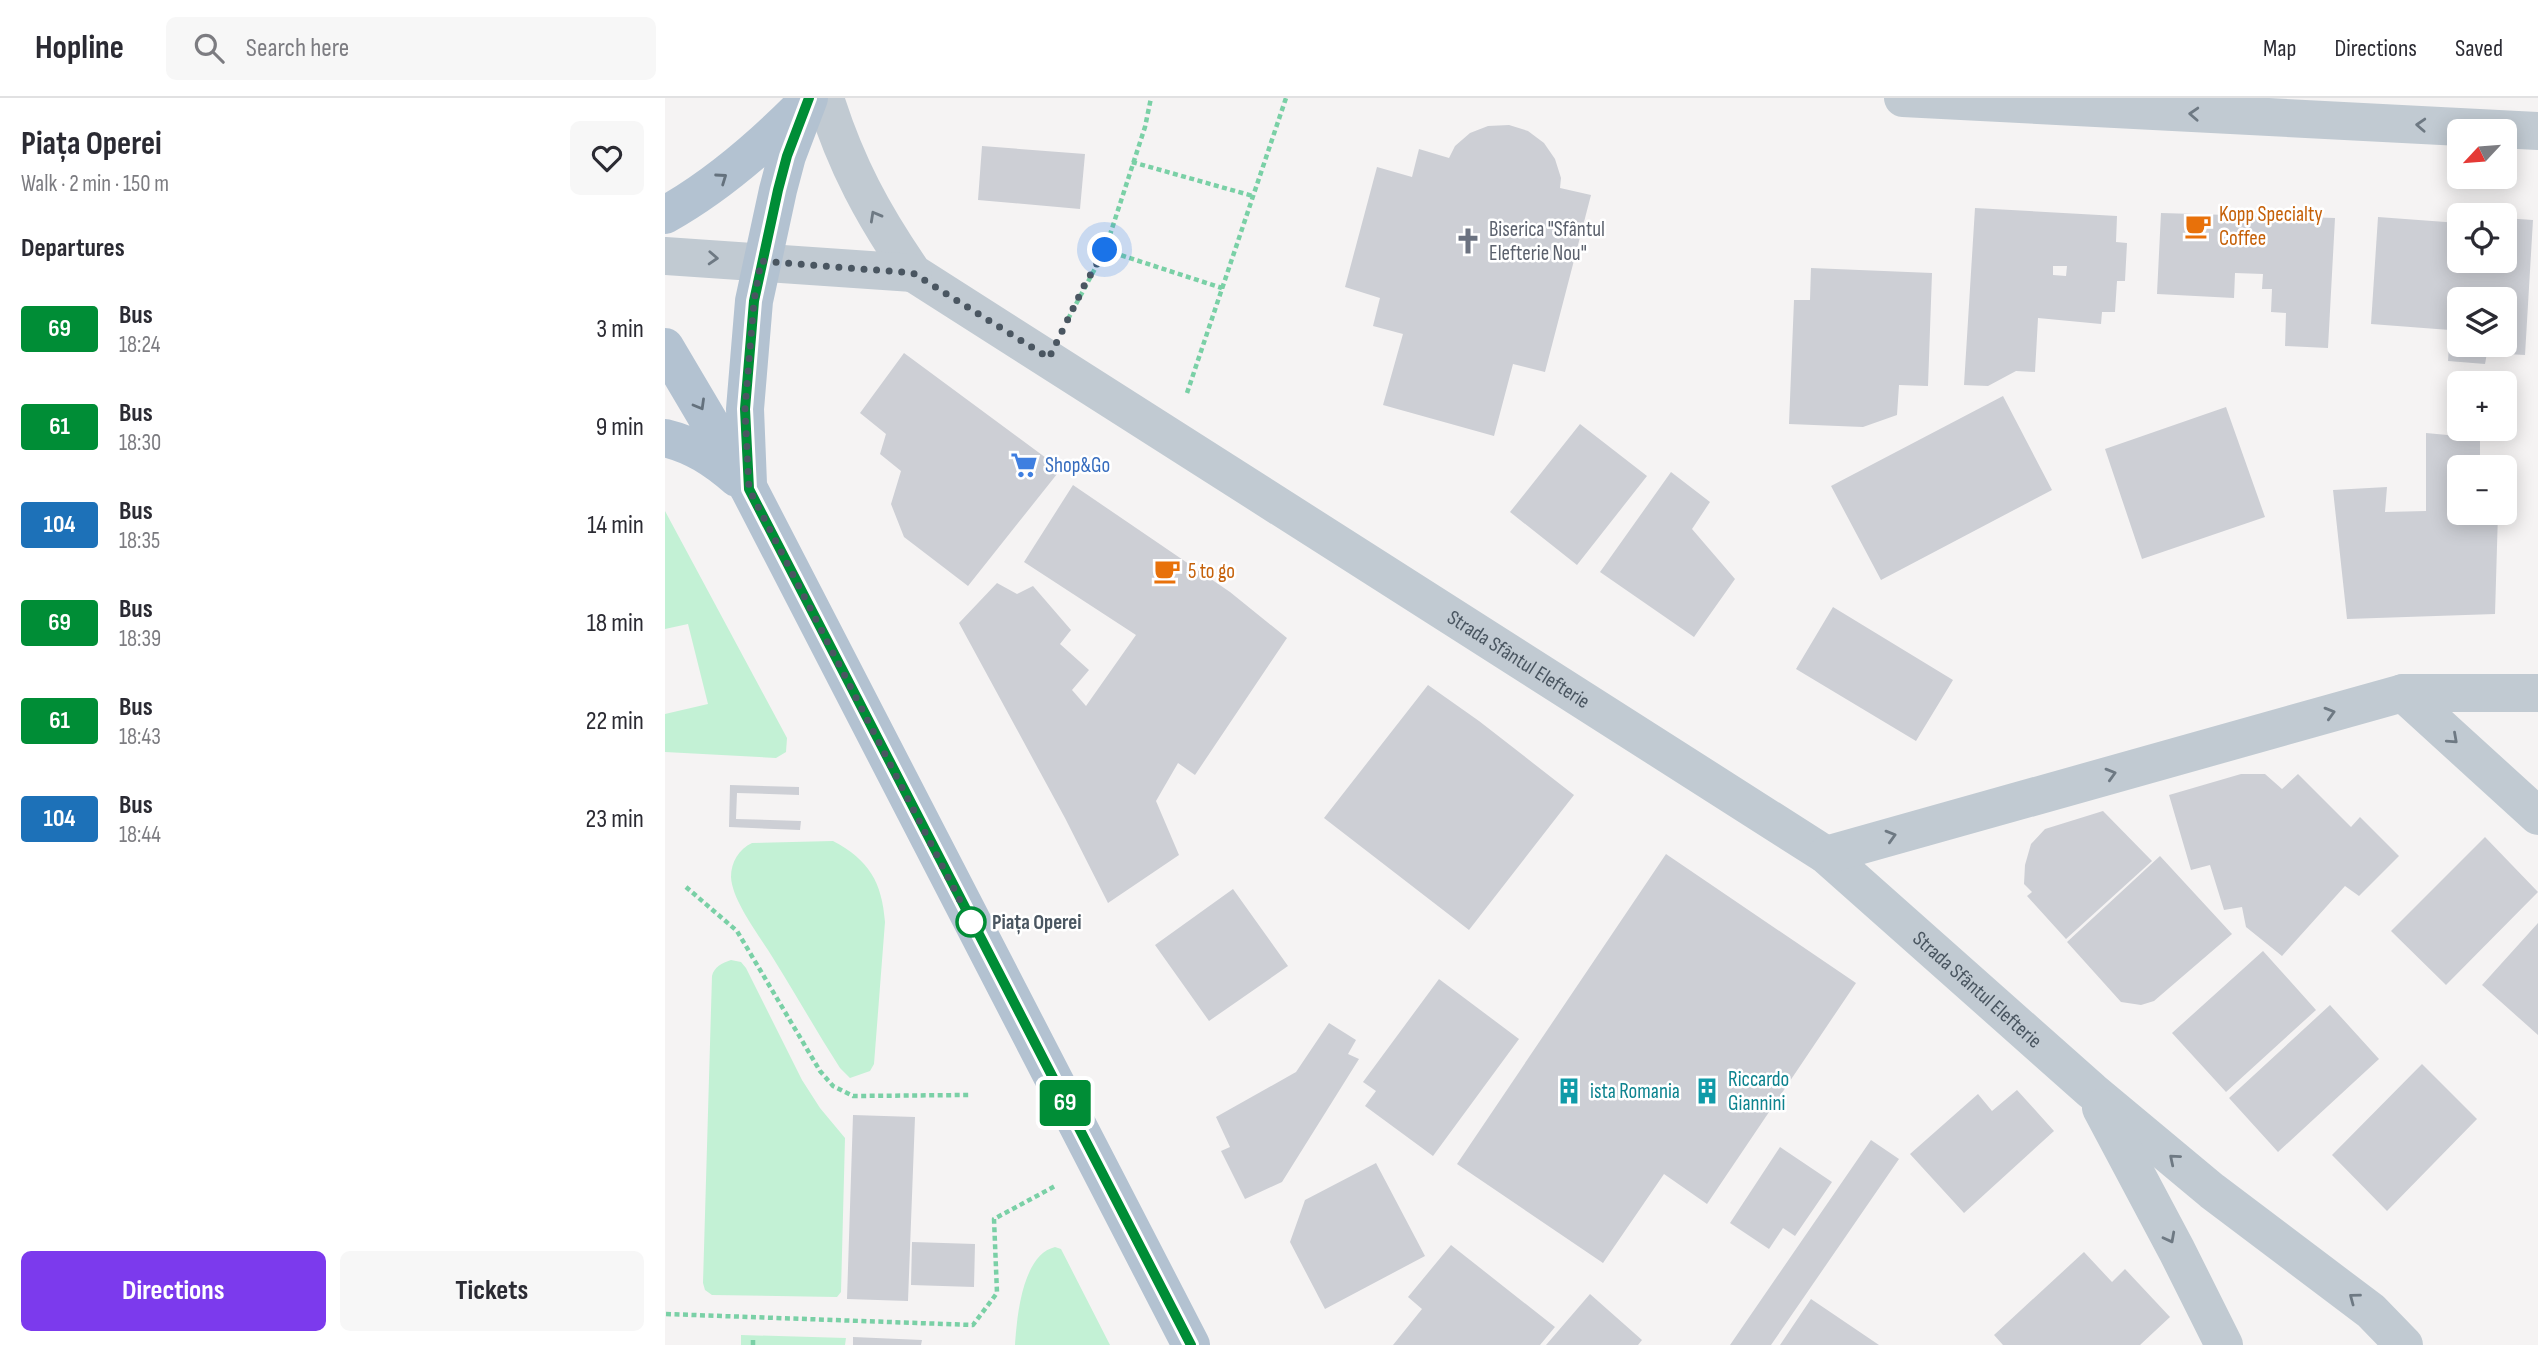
<!DOCTYPE html>
<html lang="en">
<head>
<meta charset="utf-8">
<style>
	body { margin:0; font-family:"Sofia Sans Condensed",sans-serif; background:#f7f7f7; color:#2b2b33; height:100vh; display:flex; flex-direction:column; font-size:26px; white-space:nowrap }
	* { box-sizing:border-box; margin:0 }
	p { font-size:23px; color:#7c7c81 }
	.icon { flex:none; width:38px; height:38px; fill:none; stroke:currentColor; stroke-width:2; stroke-linecap:round; stroke-linejoin:round }
	.map { position:relative; flex:1; overflow:hidden }
	.panel { display:flex; flex-direction:column; background:#fff; width:665px }
	.panel>* { flex:none }
	.badge { padding:0 14px; border-radius:5px; font-size:24px; line-height:46px }
	.needle { width:46px; rotate:244deg }
	.fabs { position:absolute; left:1782px; top:21px; display:grid; gap:14px }
	.fabs a { display:grid; place-items:center; width:70px; height:70px; border-radius:10px; background:#fff; box-shadow:0 4px 18px #0003; font-size:35px }
	.you { position:absolute; width:35px; height:35px; margin:-18px; border:5px solid #fff; border-radius:50%; background:#1a73e8; box-shadow:0 0 0 10px #1a73e833 }
	.map>.badge { position:absolute; translate:-50% -50%; box-shadow:0 0 0 4px #fff }
	h2 { padding:0 21px; font-size:26px; line-height:63px }
	.round { display:grid; place-items:center; flex:none; width:74px; height:74px; border-radius:10px; background:#f7f7f7 }
	.summary { display:flex; align-items:center; justify-content:space-between; height:119px; padding:0 21px }
	h1 { font-size:33px; font-weight:700; line-height:52px }
	.button { display:flex; gap:14px; margin-top:auto; padding:14px 21px }
	.button a { flex:1; height:80px; border-radius:10px; background:#7c3aed; color:#fff; font-size:28px; font-weight:700; line-height:80px; text-align:center }
	.button a+a { background:#f7f7f7; color:#2b2b33 }
	ul { padding:0; list-style:none }
	li { display:flex; align-items:center; gap:21px; height:98px; padding:0 21px }
	li div { flex:1 }
	li b { display:block; font-size:26px }
	li em { font-style:normal }
	li .badge { min-width:77px; font-weight:700; text-align:center }
	header { display:flex; align-items:center; gap:42px; box-sizing:border-box; height:98px; padding:0 35px; background:#fff; border-bottom:2px solid #e1e1e2 }
	header strong { font-size:33px }
	nav { display:flex; gap:38px; margin-inline-start:auto; font-size:24px }
	.search { width:490px; height:63px; background:#f7f7f7; display:flex; align-items:center; gap:18px; box-sizing:border-box; padding:0 24px; border-radius:10px; color:#7c7c81; font-size:26px }
	main { display:flex; flex:1; min-height:0 }
	.map>svg:first-child { display:block }
	.green { fill:#c3f1d5 }
	.building { fill:#cdcfd5; fill-rule:evenodd }
	.lines { fill:none; stroke-linecap:round; stroke-linejoin:round }
	.path { stroke:#7ad0a6; stroke-width:4.5; stroke-dasharray:5 3.5; stroke-linecap:butt }
	.minor { stroke:#c1cad2; stroke-width:38 }
	.major { stroke:#b3c2d1; stroke-width:38 }
	.oneway { stroke:#6e7983 }
	.oneway2 { stroke:#64717d }
	.line-casing { stroke:#fff; stroke-width:16 }
	.line { stroke:#008d36; stroke-width:10 }
	.walk { stroke:#4a5661; stroke-width:7; stroke-dasharray:0 12.6 }
	.stop-dot { fill:#fff; stroke:#008d36; stroke-width:3.5 }
	.labels { text-anchor:middle; stroke-width:5; stroke-linejoin:round; paint-order:stroke }
	.food-label { font-size:21px; fill:#c56008; stroke:#fff; text-anchor:start }
	.worship-label { font-size:21px; fill:#5b616d; stroke:#fff; text-anchor:start }
	.shop-label { font-size:21px; fill:#366cbe; stroke:#fff; text-anchor:start }
	.street-label { font-size:21px; fill:#4a5661; stroke:#fff }
	.stop-label { font-size:21px; font-weight:bold; fill:#4a5661; stroke:#fff; text-anchor:start }
	.culture-label { font-size:21px; fill:#0d838f; stroke:#fff; text-anchor:start }
</style>
</head>
<body>
<header>
<strong>Hopline</strong>
<div class="search"><svg class="icon" aria-label="search" viewBox="0 0 24 24"><circle cx="10" cy="10" r="6"/><path d="M15 15l6 6"/></svg>Search here</div>
<nav><a>Map</a><a>Directions</a><a>Saved</a></nav>
</header>
<main>
<section class="panel">
<div class="summary"><div><h1>Piața Operei</h1><p>Walk · 2 min · 150 m</p></div><a class="round"><svg class="icon" aria-label="heart" viewBox="0 0 24 24"><path d="M12 20l-8-8c-3-5 5-10 8-4 3-6 11-1 8 4z"/></svg></a></div>
<h2>Departures</h2>
<ul>
<li><span class="badge" style="background:#008d36;color:#fff">69</span><div><b>Bus</b><p>18:24</p></div><em>3 min</em></li>
<li><span class="badge" style="background:#008d36;color:#fff">61</span><div><b>Bus</b><p>18:30</p></div><em>9 min</em></li>
<li><span class="badge" style="background:#1d71b8;color:#fff">104</span><div><b>Bus</b><p>18:35</p></div><em>14 min</em></li>
<li><span class="badge" style="background:#008d36;color:#fff">69</span><div><b>Bus</b><p>18:39</p></div><em>18 min</em></li>
<li><span class="badge" style="background:#008d36;color:#fff">61</span><div><b>Bus</b><p>18:43</p></div><em>22 min</em></li>
<li><span class="badge" style="background:#1d71b8;color:#fff">104</span><div><b>Bus</b><p>18:44</p></div><em>23 min</em></li>
</ul>
<div class="button"><a>Directions</a><a>Tickets</a></div>
</section>
<div class="map">
<svg width="1873" height="1247" viewBox="0 0 1873 1247">
	<rect width="100%" height="100%" fill="#f5f3f3"/>
	<!-- green -->
	<path class="green" d="M0 413 122 640 121 654 111 660 0 654V616L43 606 23 526 0 531Z
		M168 743C204 762 217 784 220 824L209 966 205 973 185 980 175 970C152 934 131 897 108 860 96 840 67 803 66 779 66 764 74 751 87 745Z
		M66 862 76 864 81 870 137 982 155 1010 180 1040 176 1194 172 1199 47 1197 40 1192 38 1185 47 878C49 869 57 865 66 862Z
		M390 1149 396 1151 445 1247H350C352 1219 357 1157 390 1149Z
		M76 1237 181 1240 180 1247H76Z"/>
	<!-- building -->
	<path class="building" d="M844 27 863 33 879 45 890 61 896 80 895 90 926 97 880 274 848 266 829 338 718 307 738 236 708 228 715 200 680 189 712 69 747 79 754 51 784 60 790 48 805 35 823 28Z
		M317 48 420 56 415 111 313 102Z
		M1310 110 1452 118 1451 144 1462 145 1460 183H1452L1450 214H1437L1436 226 1373 220 1370 274 1351 273 1323 288 1299 287ZM1388 168H1402L1401 178 1388 177Z
		M1496 115 1670 120 1663 250 1620 248 1621 215 1606 214 1607 191H1597L1598 176 1570 175 1569 200 1492 196Z
		M1713 119 1794 125V163H1839V120L1868 122 1860 257 1822 255 1820 266 1783 263 1785 232 1706 226ZM1794 201H1839V247H1794Z
		M1146 170 1267 175 1263 288 1234 287 1232 317 1198 329 1124 326 1129 202H1145Z
		M239 255 396 371 303 488 239 439 226 406 236 373 215 356 221 336 195 315Z
		M1338 298 1387 392 1216 482 1166 388Z
		M1561 309 1600 419 1477 461 1440 351Z
		M915 326 982 378 912 467 845 414Z
		M1761 335 1815 340V369H1794V415H1833L1830 516 1682 521 1668 392 1722 389 1720 414 1761 413Z
		M1006 374 1045 404 1027 431 1070 481 1029 539 935 474Z
		M408 387 565 494 622 540 530 677 513 665 491 703 514 757 443 805 400 720 294 525 332 485 352 496 368 488 406 532 395 546 424 572 407 592 421 608 471 537 359 464Z
		M1168 509 1288 582 1251 643 1131 571Z
		M763 587 814 623 909 697 804 832 659 720Z
		M1576 676H1600L1617 691 1633 676 1686 729 1695 719 1734 758 1694 798 1680 788 1617 858 1581 829 1577 809 1559 812 1545 767 1526 772 1504 697Z
		M65 687 134 689V697L72 695 71 721 136 723 135 732 64 729Z
		M1438 713 1487 763 1401 841 1362 798 1367 794 1359 786 1360 767 1366 746 1380 731Z
		M1820 739 1873 794 1781 887 1726 833Z
		M1001 756 1191 885 1042 1106 999 1076 938 1165 792 1066Z
		M1495 758 1567 836 1489 903 1476 907 1456 904 1402 844Z
		M568 791 623 868 544 923 490 847Z
		M1873 825V937L1817 887Z
		M1598 853 1651 912 1561 994 1507 935Z
		M774 881 854 941 768 1058 700 1008 711 993 698 984Z
		M1665 907 1714 961 1613 1054 1564 1000Z
		M664 925 691 942 683 956 694 961 617 1084 580 1101 556 1053 565 1049 551 1019 631 974Z
		M1757 966 1812 1021 1722 1113 1667 1057Z
		M1352 992 1389 1033 1299 1115 1245 1056 1313 996 1327 1013Z
		M188 1017 250 1019 243 1203 182 1201Z
		M1206 1042 1234 1061 1106 1247H1065Z
		M1115 1049 1167 1084 1130 1138 1118 1130 1104 1151 1065 1125Z
		M711 1065 760 1158 660 1211 625 1144 640 1102Z
		M247 1144 310 1146 309 1189 246 1187Z
		M786 1147 890 1229 875 1247H728L757 1211 743 1199Z
		M1419 1154 1447 1184 1460 1171 1505 1219 1475 1247H1338L1329 1237Z
		M925 1196 977 1242 973 1247H881Z
		M1146 1201 1214 1247H1115Z
		M188 1239 257 1242 256 1247H188Z"/>
	<g class="lines">
		<!-- path -->
		<path class="path" d="M467 64 588 98
			M440 152 557 190
			M403 221 440 152 480 29 486 0
			M522 295 621 0
			M21 789 72 833 155 973 168 988 188 998 304 997
			M1 1216 308 1227 332 1195 329 1121 392 1087
			M88 1247V1240"/>
		<!-- minor -->
		<g class="minor">
			<path id="s1" d="M160 0C181 67 208 117 248 175L1161 757 1427 993 1547 1093 1706 1213 1739 1247"/>
			<path d="M1238 0 1873 33"/>
			<path d="M0 158 248 175"/>
			<path d="M1738 595 1873 718"/>
			<path d="M1161 757 1738 595H1873"/>
			<path d="M1436 1010 1512 1153 1559 1247"/>
		</g>
		<!-- major -->
		<path class="major" d="M0 117C50 89 92 53 133 12
			M0 249 84 391 526 1247
			M0 340C29 347 50 361 72 380
			M83 386 80 311 89 203 113 92 122 58 144 0"/>
	</g>
	<!-- one-way arrows -->
	<defs><path id="oneway-chevron" d="M-2-3.5L2.5 0L-2 3.5" fill="none" stroke-width="1.6" stroke-linecap="round" stroke-linejoin="round" transform="scale(1.75)"/></defs>
	<g class="oneway">
		<use href="#oneway-chevron" transform="translate(1529 16) rotate(-177)"/>
		<use href="#oneway-chevron" transform="translate(1756 27) rotate(-177)"/>
		<use href="#oneway-chevron" transform="translate(210 118) rotate(-119)"/>
		<use href="#oneway-chevron" transform="translate(48 160) rotate(3)"/>
		<use href="#oneway-chevron" transform="translate(1665 615) rotate(-16)"/>
		<use href="#oneway-chevron" transform="translate(1788 641) rotate(42)"/>
		<use href="#oneway-chevron" transform="translate(1446 676) rotate(-16)"/>
		<use href="#oneway-chevron" transform="translate(1226 738) rotate(-16)"/>
		<use href="#oneway-chevron" transform="translate(1509 1061) rotate(-140)"/>
		<use href="#oneway-chevron" transform="translate(1505 1140) rotate(62)"/>
		<use href="#oneway-chevron" transform="translate(1689 1200) rotate(-143)"/>
	</g>
	<g class="oneway2">
		<use href="#oneway-chevron" transform="translate(57 80) rotate(-35)"/>
		<use href="#oneway-chevron" transform="translate(35 307) rotate(60)"/>
	</g>
	<g class="lines">
		<!-- line casing -->
		<g class="line-casing">
			<path id="line" d="M144 0 122 58 113 92 89 203 80 311 84 391 526 1247"/>
		</g>
		<!-- line -->
		<use href="#line" class="line"/>
		<!-- walk -->
		<path class="walk" d="M306 824 84 391 80 311 89 203 96 163 248 175 384 260 420 186 440 152"/>
	</g>
	<!-- icons -->
	<defs>
		<g id="cafe-bare" transform="scale(2.1)"><path d="M-5.5-4.5H6V0H3Q3 3.5 0 3.5H-2.5Q-5.5 3.5-5.5 0ZM3-3.2v2h1.7v-2ZM-6 4.5H4V6H-6Z" fill="#e8710a" stroke="#fff" stroke-width="2.5" paint-order="stroke"/></g>
		<g id="church-bare" transform="scale(2.1)"><path d="M-1.2-6h2.4v3.5h3.3v2.4h-3.3V6h-2.4V-.1h-3.3v-2.4h3.3Z" fill="#6b7280" stroke="#fff" stroke-width="2.5" paint-order="stroke"/></g>
		<g id="supermarket-bare" transform="scale(2.1)"><path d="M-6-5.5h2.5l.6 2H6L4.5 2H-2.5L-4.4-4H-6ZM-1.5 3.2a1.3 1.3 0 1 0 .1 0ZM3 3.2a1.3 1.3 0 1 0 .1 0Z" fill="#3f7fe0" stroke="#fff" stroke-width="2.5" paint-order="stroke"/></g>
		<g id="building-bare" transform="scale(2.1)"><path d="M-4-6H4V6H1V3H-1V6H-4ZM-2.5-4.3h1.7v1.8h-1.7ZM.8-4.3h1.7v1.8H.8ZM-2.5-1h1.7V.8h-1.7ZM.8-1h1.7V.8H.8Z" fill="#0f9aa8" stroke="#fff" stroke-width="2.5" paint-order="stroke"/></g>
	</defs>
	<g fill-rule="evenodd">
		<use href="#cafe-bare" x="1533" y="128"/>
		<use href="#church-bare" x="803" y="143"/>
		<use href="#supermarket-bare" x="359" y="367"/>
		<use href="#cafe-bare" x="502" y="473"/>
		<use href="#building-bare" x="904" y="993"/>
		<use href="#building-bare" x="1042" y="993"/>
	</g>
	<!-- markers -->
	<circle class="stop-dot" cx="306" cy="824" r="14"/>
	<g class="labels">
		<!-- food labels -->
		<g class="food-label">
			<text x="1554" y="123">Kopp Specialty<tspan x="1554" dy="24">Coffee</tspan></text>
			<text x="523" y="480">5 to go</text>
		</g>
		<!-- worship labels -->
		<g class="worship-label">
			<text x="824" y="138">Biserica "Sfântul<tspan x="824" dy="24">Elefterie Nou"</tspan></text>
		</g>
		<!-- shop labels -->
		<g class="shop-label">
			<text x="380" y="374">Shop&amp;Go</text>
		</g>
		<!-- street labels -->
		<g class="street-label">
			<text dy="7" stroke="none"><textPath href="#s1" startOffset="915">Strada Sfântul Elefterie</textPath></text>
			<text dy="7" stroke="none"><textPath href="#s1" startOffset="1482">Strada Sfântul Elefterie</textPath></text>
		</g>
		<!-- stop labels -->
		<g class="stop-label">
			<text x="327" y="831">Piața Operei</text>
		</g>
		<!-- culture labels -->
		<g class="culture-label">
			<text x="1063" y="988">Riccardo<tspan x="1063" dy="24">Giannini</tspan></text>
			<text x="925" y="1000">ista Romania</text>
		</g>
	</g>
</svg>
<div class="fabs">
<a><svg class="needle" viewBox="-14 -14 28 28"><path d="M0-13l5 13h-10z" fill="#e53935"/><path d="M0 13l5-13h-10z" fill="#7c7c81"/></svg></a>
<a><svg class="icon" aria-label="locate" viewBox="0 0 24 24"><circle cx="12" cy="12" r="6"/><path d="M12 2v4M12 18v4M2 12h4M18 12h4"/></svg></a>
<a><svg class="icon" aria-label="layers" viewBox="0 0 24 24"><path d="M12 4l9 5-9 5-9-5zM3 14l9 5 9-5"/></svg></a>
<a>+</a>
<a>−</a>
</div>
<div class="you" style="left:440px;top:152px"></div>
<b class="badge" style="left:400px;top:1005px;background:#008d36;color:#fff">69</b>
</div>
</main>
</body>
</html>
